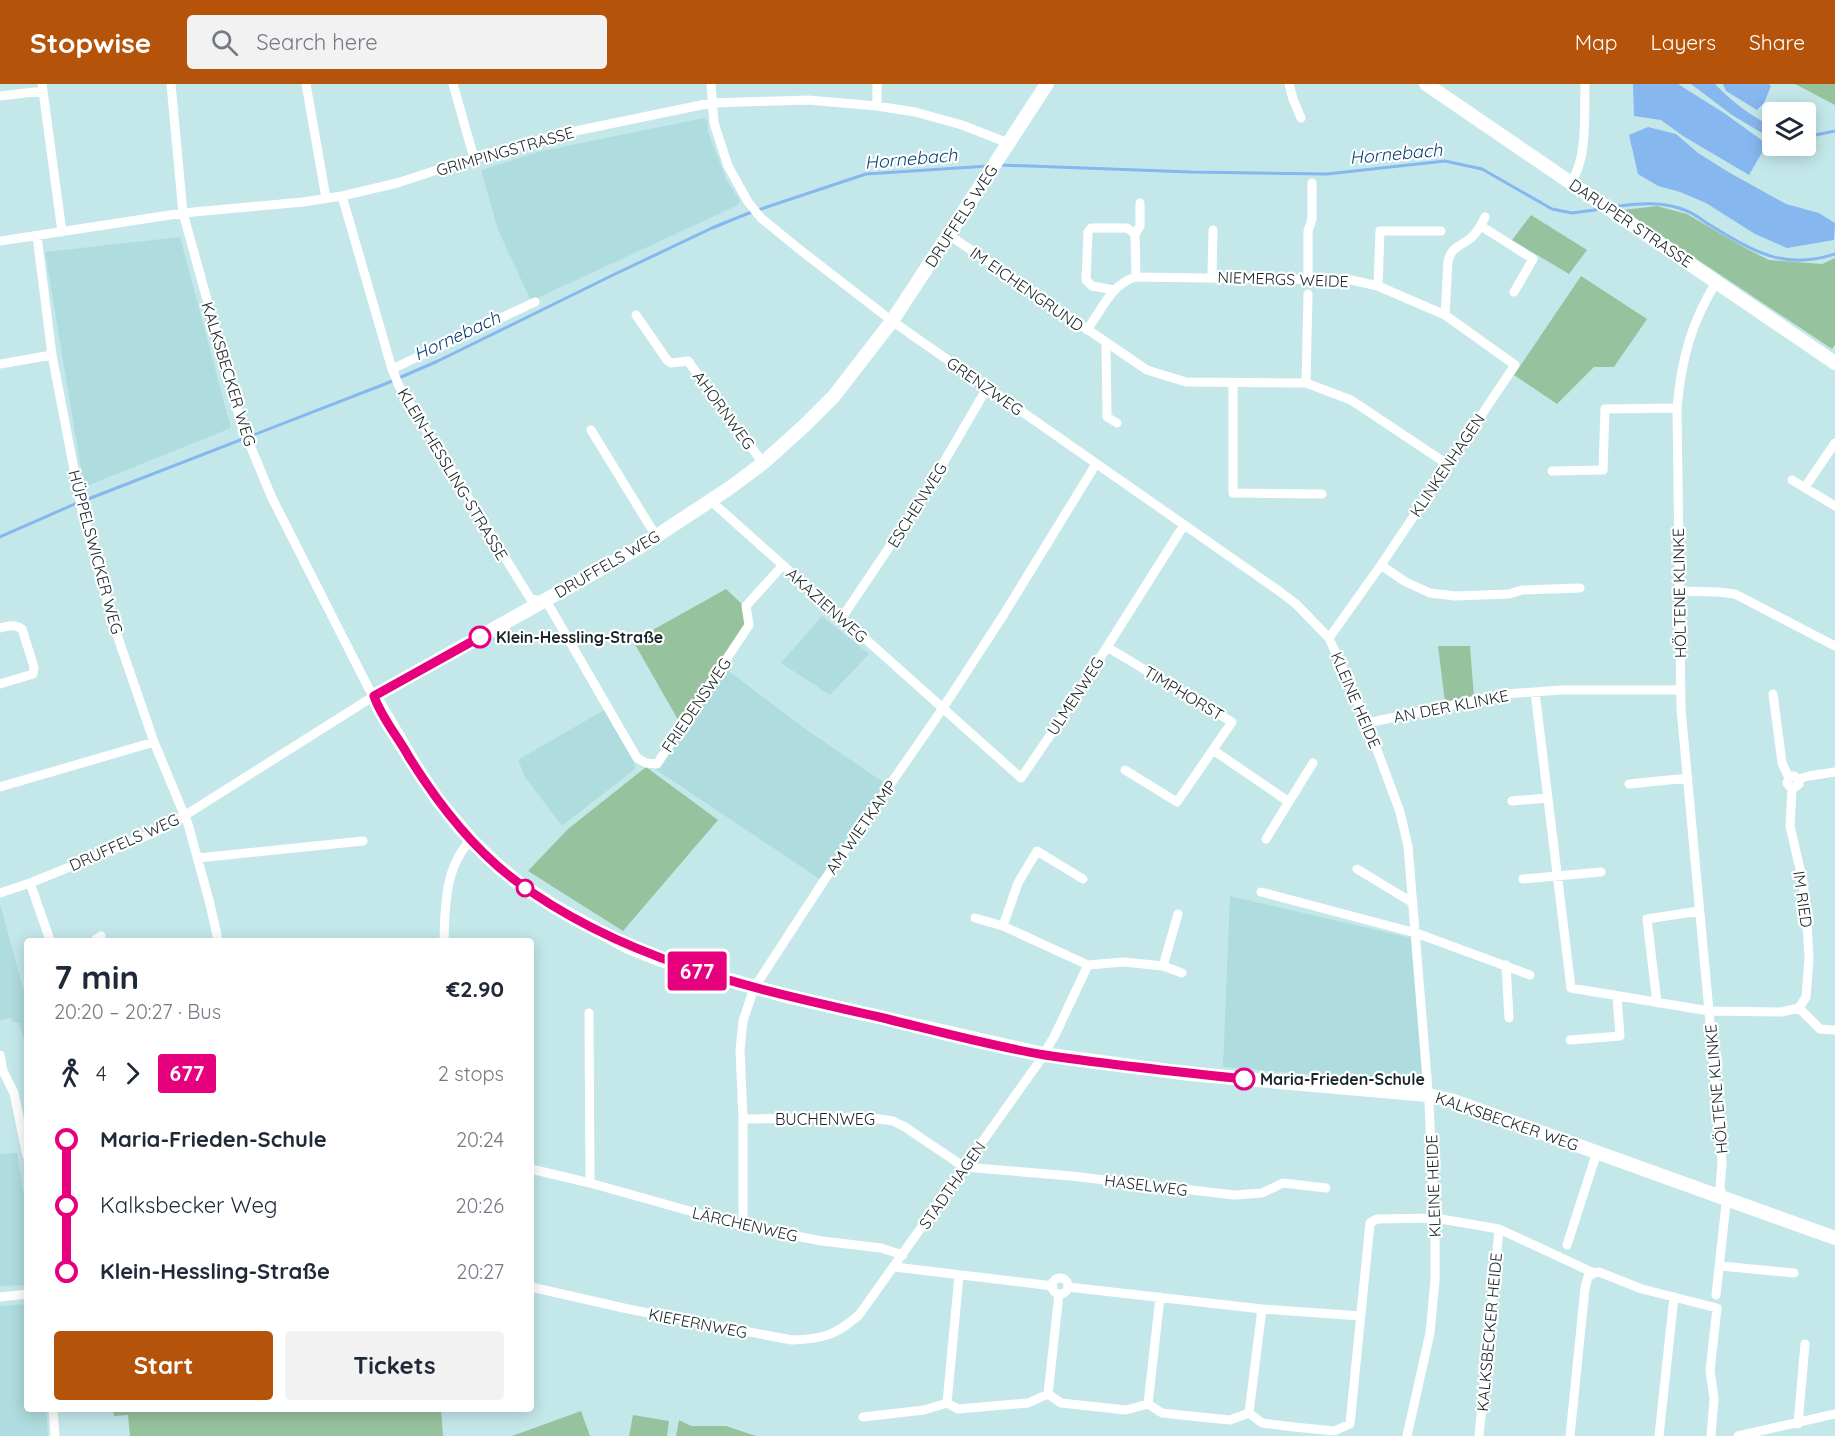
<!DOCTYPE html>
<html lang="en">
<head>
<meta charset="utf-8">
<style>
	body { margin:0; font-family:Quicksand,sans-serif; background:#f2f2f3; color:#1f2937; height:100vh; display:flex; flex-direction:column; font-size:22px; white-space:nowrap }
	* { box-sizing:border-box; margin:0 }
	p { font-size:20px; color:#747a83 }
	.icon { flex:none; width:33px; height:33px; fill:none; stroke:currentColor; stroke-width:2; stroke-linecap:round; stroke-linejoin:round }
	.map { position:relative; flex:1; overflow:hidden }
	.side { position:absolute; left:24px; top:854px; width:510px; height:474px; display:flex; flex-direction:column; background:#fff; border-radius:6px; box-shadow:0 3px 15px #0003 }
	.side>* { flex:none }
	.badge { padding:0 12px; border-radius:4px; font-size:21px; line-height:39px }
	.buttons { position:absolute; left:1762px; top:18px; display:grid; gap:12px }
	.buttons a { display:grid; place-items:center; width:54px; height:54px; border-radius:6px; background:#fff; box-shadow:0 3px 15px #0003; font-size:30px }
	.map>.badge { position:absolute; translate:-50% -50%; box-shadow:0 0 0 3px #fff }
	.legs { display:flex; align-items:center; gap:9px; height:66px; padding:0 30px; font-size:20px }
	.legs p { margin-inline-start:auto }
	.summary { display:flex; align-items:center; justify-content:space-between; height:102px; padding:0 30px }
	h1 { font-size:33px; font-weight:700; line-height:45px }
	.primary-button { display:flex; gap:12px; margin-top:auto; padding:12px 30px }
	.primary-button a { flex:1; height:69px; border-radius:6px; background:#b45309; color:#fff; font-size:24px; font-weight:700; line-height:69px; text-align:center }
	.primary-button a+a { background:#f2f2f3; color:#1f2937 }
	ul { padding:0 30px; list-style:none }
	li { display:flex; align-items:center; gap:21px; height:66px; font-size:22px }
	li i { display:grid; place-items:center; width:9px; height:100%; margin:0 8px; background:currentColor }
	li i::after { content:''; width:15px; height:15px; margin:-8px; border:4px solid; border-radius:50%; background:#fff }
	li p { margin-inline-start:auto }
	li:first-child i { background:linear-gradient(#0000 50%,currentColor 0) }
	li:last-child i { background:linear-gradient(currentColor 50%,#0000 0) }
	header { display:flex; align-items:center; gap:36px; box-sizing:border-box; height:84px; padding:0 30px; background:#b45309; color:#fff }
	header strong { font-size:28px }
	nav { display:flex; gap:33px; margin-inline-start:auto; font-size:21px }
	.search { width:420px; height:54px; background:#f2f2f3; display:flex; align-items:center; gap:15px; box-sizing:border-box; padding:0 21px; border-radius:6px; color:#747a83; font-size:22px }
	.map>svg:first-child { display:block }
	.built { fill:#afdcde }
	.green { fill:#96c39d }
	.water { fill:#86b7ef }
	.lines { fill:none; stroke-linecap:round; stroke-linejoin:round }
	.stream { stroke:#86b7ef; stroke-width:3 }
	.street { stroke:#fff; stroke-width:9 }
	.secondary { stroke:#fff; stroke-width:14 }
	.line-1-casing { stroke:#fff; stroke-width:14 }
	.line-1 { stroke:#e6007e; stroke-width:9 }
	.stop-1-dot { fill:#fff; stroke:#e6007e; stroke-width:3 }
	.labels { text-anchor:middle; stroke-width:4.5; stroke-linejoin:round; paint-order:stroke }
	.street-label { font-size:16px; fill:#192627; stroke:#fff }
	.stop-label { font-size:16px; font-weight:bold; fill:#192627; stroke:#fff; text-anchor:start }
	.water-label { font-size:18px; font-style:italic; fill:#0c4174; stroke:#fff }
</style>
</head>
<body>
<header>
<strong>Stopwise</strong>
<div class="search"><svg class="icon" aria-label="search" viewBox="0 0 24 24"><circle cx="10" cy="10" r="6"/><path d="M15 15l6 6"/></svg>Search here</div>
<nav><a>Map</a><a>Layers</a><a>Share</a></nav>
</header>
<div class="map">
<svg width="1835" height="1352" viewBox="0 0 1835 1352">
	<rect width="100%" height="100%" fill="#c4e8ea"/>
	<!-- built -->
	<path class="built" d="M704 34 707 36 708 48 726 95 740 117 738 121 531 217 498 146 481 86 542 67Z
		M180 153 231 344 84 403 45 168Z
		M822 532 869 570 830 611 781 579Z
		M726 585 804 644 889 702 821 796 655 685Z
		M604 626 634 677 635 685 562 742 525 693 518 676Z
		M1230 812 1411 854 1423 1000 1223 983Z
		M0 820 27 918V959H25L19 939 12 937 11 933 0 937Z
		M17 1069 27 1130V1201L0 1202V1070Z
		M27 1220V1324L46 1325 48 1352H0V1222Z"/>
	<!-- green -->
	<path class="green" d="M1795 0H1835V21Z
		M1657 122 1687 130 1747 165 1769 176 1822 180 1835 174V261L1832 265 1623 126Z
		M1531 131 1587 166 1569 190 1512 156Z
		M1581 192 1647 235 1614 283H1594L1557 320 1514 291Z
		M726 505 745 523 749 541 681 641 633 557Z
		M1438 562H1470L1474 613 1445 618Z
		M646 683 718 736 623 847 528 787 568 745Z
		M113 1325H441L443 1352H130L128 1331 114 1332Z
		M581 1327 590 1352H512Z
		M633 1331 669 1337 667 1352H629Z
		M679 1336 691 1342H726L756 1352H676Z"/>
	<!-- water -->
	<path class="water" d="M1633 0H1678L1724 29 1767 60 1749 91 1683 52 1661 36 1634 32Z
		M1691 0H1715C1732 18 1751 32 1773 43V54L1767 52 1732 31Z
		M1723 0H1769L1771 2 1764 19 1757 26 1726 7Z
		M1648 43 1676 50 1698 69 1730 89 1786 120 1819 129 1835 139 1834 156 1787 164 1755 150 1706 119 1680 108 1658 102 1638 90 1629 51Z"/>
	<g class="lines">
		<!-- stream -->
		<path class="stream" d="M1806 53 1835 47
			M1001 81 1191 88 1327 90 1445 77 1482 85 1552 125 1572 129 1602 125
			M1614 123C1638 119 1664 117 1687 127 1695 130 1703 137 1710 141 1753 167 1784 187 1835 170
			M83 417 385 300 438 277 613 191 712 144 749 129 866 90 988 82
			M0 453 77 419"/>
		<!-- street -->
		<path class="street" d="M42 0 62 148
			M306 0 326 114
			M453 0 474 74
			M711 0 714 39 728 82 748 118 761 134 799 165 892 237 1279 507 1296 520 1329 554 1367 639 1400 728 1408 762 1429 1019 1435 1148V1196L1430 1249 1407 1352
			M1289 0 1293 15 1301 34
			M0 12 43 7
			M877 22V0
			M1571 98C1588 74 1584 30 1585 0
			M342 112 392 285 399 302 530 514 548 520 637 674 646 679 657 680 749 541 746 522 783 481
			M1481 142 1533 175 1514 208
			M1135 150 1140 142V119
			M949 151 1147 286 1186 298 1306 299 1351 316 1447 380
			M37 152 52 271 82 427 115 545 154 658 188 740 210 820 218 856
			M0 157 183 129 303 118 342 112 397 99 474 74 556 51 711 19 808 16 877 22 915 28 962 41 1008 59
			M1212 193 1213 146
			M1308 195V147L1312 135V99
			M1378 202 1380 147H1441
			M1114 206 1092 202 1086 196 1088 148 1091 144H1127L1135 150 1136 193
			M636 231 667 276 671 279 688 277 763 379
			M1445 231 1448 177C1452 162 1461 162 1471 154 1477 148 1482 140 1485 133
			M1087 246C1101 227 1112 199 1136 193L1351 196 1378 202 1445 231 1515 281 1381 481 1329 554
			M1106 260 1107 333 1117 339
			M0 280 52 271
			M392 285 535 218
			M1233 299V409L1322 410
			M1306 299 1308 210
			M591 346 656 452
			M1552 387 1603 386 1605 325 1677 324
			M1792 396 1835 422
			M1805 403 1835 359
			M711 417 1021 694 1064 631 1184 441
			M1381 481 1404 497 1430 509 1455 512 1509 510 1522 506 1580 504
			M1678 507 1718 508 1735 510 1835 562
			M841 535 927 407 987 304
			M0 544C8 542 15 540 22 545L34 583 33 590 0 600
			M1107 563 1232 638 1177 718 1125 686
			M1535 608 1571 904 1709 927 1781 928 1799 924 1820 945 1835 946
			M1773 610 1782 679 1789 694
			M1367 639 1505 610 1561 606H1680
			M1213 666 1289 718
			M1798 695 1809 692 1835 688
			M1629 700 1688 694
			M0 703 154 658
			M1792 705 1799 700 1798 695 1794 692 1789 694 1787 699 1792 705 1790 742 1803 798 1807 838 1809 875 1806 913 1799 924
			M1512 717 1547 714
			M1266 755 1313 679
			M198 774 363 757
			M1357 785 1413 819
			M1523 795 1601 788
			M30 799 50 856
			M1261 808 1416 849 1530 891
			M0 809 30 799 151 750 184 732 374 612 369 605 272 414 242 342 183 129 171 0
			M975 834 1003 842 1088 881 1124 878 1163 882 1182 889
			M1003 842 1018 799 1037 767 1083 795
			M95 856 101 852
			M444 856C445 822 445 782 471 756
			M1506 881 1509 934
			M1163 882 1178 830
			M1657 919 1647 835 1699 827
			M589 929 590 1099
			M1570 956 1620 952 1617 912
			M0 971 3 987 14 1009 27 1072
			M743 1035 865 1033 893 1037 905 1043 964 1083 1071 1092 1234 1111 1262 1109 1283 1099 1326 1104
			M531 1085 590 1099 743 1142 822 1157 881 1164 903 1171
			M743 1142V1035L740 966 743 937 754 904 823 798 943 624 1004 530 1096 380
			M1567 1161 1597 1068
			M1721 1182 1794 1189
			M895 1183 1053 1202
			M959 1192 947 1319 958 1325 1028 1319 1048 1310
			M1052 1202a8 8 0 1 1 16 0a8 8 0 1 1-16 0Z
			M531 1203 628 1225 792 1256C823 1255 836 1251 859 1231L1039 978 1055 951 1088 881
			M1068 1203 1262 1225 1360 1232
			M1059 1210 1048 1310 1061 1319 1126 1326 1148 1320
			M1716 1211 1726 1120 1720 1104 1722 1079 1709 927 1681 625 1677 324C1681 277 1691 238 1717 197
			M0 1213 27 1210
			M1160 1213 1148 1320 1162 1329 1190 1332 1230 1336 1249 1329 1262 1339 1294 1343 1334 1347 1350 1340 1370 1139 1377 1135 1435 1134 1499 1145 1594 1189 1599 1188 1642 1205 1717 1224 1710 1287 1714 1314 1711 1352
			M53 1324 55 1352
			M1249 1329 1262 1225
			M863 1333 924 1326 947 1319
			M1798 1340 1805 1260
			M1479 1352 1499 1145
			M1570 1352 1585 1204 1588 1193 1594 1189
			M1659 1352 1674 1213
			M1738 1352 1835 1330"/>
		<!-- secondary -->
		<path class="secondary" d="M1047 0 892 237 834 312 804 342 763 379 731 403 640 463 374 612 414 680 437 715 471 756 495 779 516 797 552 821 626 862 661 876 786 912 1043 970 1189 990 1428 1011 1454 1017 1835 1154
			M1426 0 1835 279"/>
	</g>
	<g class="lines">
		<!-- line-1 casing -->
		<g class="line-1-casing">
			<path id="line-1" d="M480 553 374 612C381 633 398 653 409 673 437 718 473 765 516 797 624 877 751 904 879 933 933 946 991 962 1045 971 1111 981 1178 988 1244 995"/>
		</g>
		<!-- line-1 -->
		<use href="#line-1" class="line-1"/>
	</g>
	<!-- markers -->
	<g class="stop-1-dot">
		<circle cx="480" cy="553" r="10"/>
		<circle cx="525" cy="804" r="8"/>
		<circle cx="1244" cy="995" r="10"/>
	</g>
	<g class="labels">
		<!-- street labels -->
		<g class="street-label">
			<text transform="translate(505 67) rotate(-16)" y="6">GRIMPINGSTRASSE</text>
			<text transform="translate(961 132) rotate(-57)" y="6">DRUFFELS WEG</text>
			<text transform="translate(1631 139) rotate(34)" y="6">DARUPER STRASSE</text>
			<text transform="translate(1283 195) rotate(2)" y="6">NIEMERGS WEIDE</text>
			<text transform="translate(1027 205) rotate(35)" y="6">IM EICHENGRUND</text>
			<text transform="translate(229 290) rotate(73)" y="6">KALKSBECKER WEG</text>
			<text transform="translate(985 302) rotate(35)" y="6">GRENZWEG</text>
			<text transform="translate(724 326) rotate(54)" y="6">AHORNWEG</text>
			<text transform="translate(1447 381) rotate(-56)" y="6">KLINKENHAGEN</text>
			<text transform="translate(453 390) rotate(59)" y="6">KLEIN-HESSLING-STRASSE</text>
			<text transform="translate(917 421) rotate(-58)" y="6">ESCHENWEG</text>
			<text transform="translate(96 468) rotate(75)" y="6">HÜPPELSWICKER WEG</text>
			<text transform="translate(607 480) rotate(-30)" y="6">DRUFFELS WEG</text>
			<text transform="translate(1679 509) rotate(-91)" y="6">HÖLTENE KLINKE</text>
			<text transform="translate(827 521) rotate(42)" y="6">AKAZIENWEG</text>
			<text transform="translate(1184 609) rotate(31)" y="6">TIMPHORST</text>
			<text transform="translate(1075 612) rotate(-57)" y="6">ULMENWEG</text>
			<text transform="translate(1356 616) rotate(67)" y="6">KLEINE HEIDE</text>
			<text transform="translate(696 621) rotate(-56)" y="6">FRIEDENSWEG</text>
			<text transform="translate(1451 622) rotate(-11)" y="6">AN DER KLINKE</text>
			<text transform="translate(861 743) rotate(-55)" y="6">AM WIETKAMP</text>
			<text transform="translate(124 758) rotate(-24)" y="6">DRUFFELS WEG</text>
			<text transform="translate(1803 815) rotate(82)" y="6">IM RIED</text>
			<text transform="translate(1716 1005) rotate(-95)" y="6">HÖLTENE KLINKE</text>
			<text x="825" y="1041">BUCHENWEG</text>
			<text transform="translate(1507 1037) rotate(19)" y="6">KALKSBECKER WEG</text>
			<text transform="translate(952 1101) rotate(-55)" y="6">STADTHAGEN</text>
			<text transform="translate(1146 1101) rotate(7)" y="6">HASELWEG</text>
			<text transform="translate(1433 1102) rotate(-92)" y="6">KLEINE HEIDE</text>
			<text transform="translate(745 1140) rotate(13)" y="6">LÄRCHENWEG</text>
			<text transform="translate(698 1239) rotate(11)" y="6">KIEFERNWEG</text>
			<text transform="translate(1489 1248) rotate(-85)" y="6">KALKSBECKER HEIDE</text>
		</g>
		<!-- stop labels -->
		<g class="stop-label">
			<text x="496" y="559">Klein-Hessling-Straße</text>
			<text x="1260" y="1001">Maria-Frieden-Schule</text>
		</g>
		<!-- water labels -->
		<g class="water-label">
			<text transform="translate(1396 70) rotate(-5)" y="6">Hornebach</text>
			<text transform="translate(911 75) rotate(-5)" y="6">Hornebach</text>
			<text transform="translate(457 252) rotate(-25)" y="6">Hornebach</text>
		</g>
	</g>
</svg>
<div class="buttons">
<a><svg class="icon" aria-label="layers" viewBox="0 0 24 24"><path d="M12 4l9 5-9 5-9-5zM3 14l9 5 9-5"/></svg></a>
</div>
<b class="badge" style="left:697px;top:887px;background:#e6007e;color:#fff">677</b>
<section class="side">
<div class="summary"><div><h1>7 min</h1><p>20:20 – 20:27 · Bus</p></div><b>€2.90</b></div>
<div class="legs"><svg class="icon" aria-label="walk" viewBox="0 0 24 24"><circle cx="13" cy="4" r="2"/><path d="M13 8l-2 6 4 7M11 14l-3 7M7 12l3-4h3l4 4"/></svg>4<svg class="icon" aria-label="forward" viewBox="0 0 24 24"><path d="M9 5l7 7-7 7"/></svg><b class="badge" style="background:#e6007e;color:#fff">677</b><p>2 stops</p></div>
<ul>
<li><i style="color:#e6007e"></i><b>Maria-Frieden-Schule</b><p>20:24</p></li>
<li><i style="color:#e6007e"></i><span>Kalksbecker Weg</span><p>20:26</p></li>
<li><i style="color:#e6007e"></i><b>Klein-Hessling-Straße</b><p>20:27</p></li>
</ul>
<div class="primary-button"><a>Start</a><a>Tickets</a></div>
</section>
</div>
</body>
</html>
